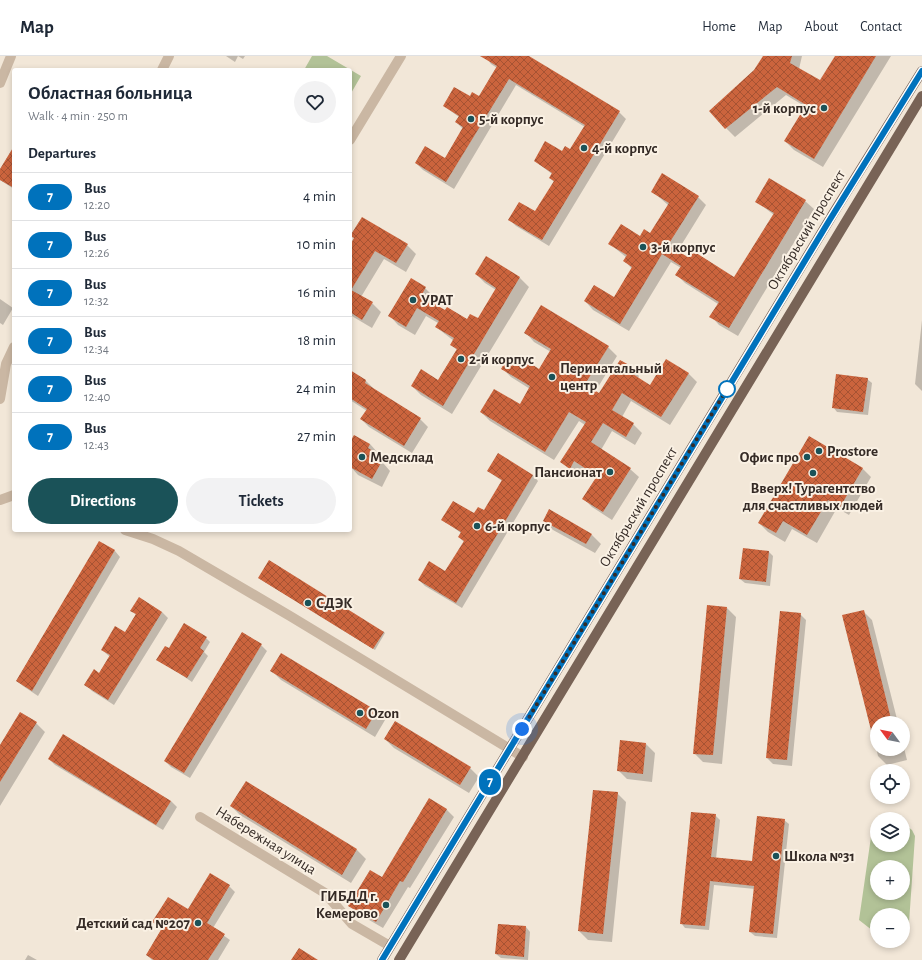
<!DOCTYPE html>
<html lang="en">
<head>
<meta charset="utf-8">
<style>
	body { margin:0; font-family:"Alegreya Sans",sans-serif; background:#f2f2f3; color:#1f2937; height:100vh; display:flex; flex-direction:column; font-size:15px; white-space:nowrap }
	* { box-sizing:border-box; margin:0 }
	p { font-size:13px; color:#747a83 }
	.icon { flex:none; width:22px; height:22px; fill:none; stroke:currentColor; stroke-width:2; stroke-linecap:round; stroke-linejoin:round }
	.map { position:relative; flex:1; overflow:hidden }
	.details { position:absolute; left:12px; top:12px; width:340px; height:464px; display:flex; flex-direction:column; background:#fff; border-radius:4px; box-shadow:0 2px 6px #0003 }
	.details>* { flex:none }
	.badge { padding:0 8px; border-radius:13px; font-size:14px; line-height:26px }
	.needle { width:26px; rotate:302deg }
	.buttons { position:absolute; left:870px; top:660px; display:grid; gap:8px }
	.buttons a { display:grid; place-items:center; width:40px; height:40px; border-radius:50%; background:#fff; box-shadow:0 2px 6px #0003; font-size:20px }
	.you { position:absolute; width:20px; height:20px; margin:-10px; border:3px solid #fff; border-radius:50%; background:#1a73e8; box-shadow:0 0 0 6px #1a73e833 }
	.map>.badge { position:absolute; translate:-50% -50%; box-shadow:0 0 0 2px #fff }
	h2 { padding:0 16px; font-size:15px; line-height:36px }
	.round { display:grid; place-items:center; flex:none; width:42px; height:42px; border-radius:21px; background:#f2f2f3 }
	.overview { display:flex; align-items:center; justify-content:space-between; height:68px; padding:0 16px }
	h1 { font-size:19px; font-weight:700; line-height:30px }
	.action { display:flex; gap:8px; margin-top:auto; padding:8px 16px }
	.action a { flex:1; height:46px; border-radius:24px; background:#1a5258; color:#fff; font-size:16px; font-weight:700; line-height:46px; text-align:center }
	.action a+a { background:#f2f2f3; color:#1f2937 }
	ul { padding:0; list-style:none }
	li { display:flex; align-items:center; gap:12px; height:48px; padding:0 16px; border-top:1px solid #e0e1e3 }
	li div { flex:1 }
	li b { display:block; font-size:15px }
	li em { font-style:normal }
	li .badge { min-width:44px; font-weight:700; text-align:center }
	header { display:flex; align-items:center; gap:24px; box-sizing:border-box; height:56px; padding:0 20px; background:#fff; border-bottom:1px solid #e0e1e3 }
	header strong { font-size:19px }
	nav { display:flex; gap:22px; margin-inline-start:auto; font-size:14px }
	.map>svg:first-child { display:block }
	.grass { fill:#b2c297; fill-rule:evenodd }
	.shadow { fill:#0003 }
	.building { fill:url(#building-cross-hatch) }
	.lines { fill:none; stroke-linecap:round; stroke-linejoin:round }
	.minor { stroke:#cab7a3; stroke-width:10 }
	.major { stroke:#786356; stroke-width:10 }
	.line-casing { stroke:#fff; stroke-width:9 }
	.line { stroke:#0072bc; stroke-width:6 }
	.walk { stroke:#352b26; stroke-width:4; stroke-dasharray:0 7.2 }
	.poi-dot { fill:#1a5258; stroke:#faf1e4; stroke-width:1.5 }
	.stop-dot { fill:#fff; stroke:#0072bc; stroke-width:2 }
	.labels { text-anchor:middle; stroke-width:4; stroke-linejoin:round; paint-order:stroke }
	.poi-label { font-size:15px; font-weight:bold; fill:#352b26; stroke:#faf1e4; text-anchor:start }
	.street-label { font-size:15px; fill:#352b26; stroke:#faf1e4 }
</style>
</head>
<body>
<header>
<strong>Map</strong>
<nav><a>Home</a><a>Map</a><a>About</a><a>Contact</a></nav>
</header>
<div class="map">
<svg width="922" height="904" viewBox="0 0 922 904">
	<defs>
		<pattern id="building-cross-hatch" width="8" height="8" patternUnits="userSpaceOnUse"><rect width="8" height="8" fill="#cb643d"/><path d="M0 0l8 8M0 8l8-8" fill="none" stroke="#a65333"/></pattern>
	</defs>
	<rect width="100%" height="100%" fill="#f2e7d8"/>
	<!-- grass -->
	<path class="grass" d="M312 0H327L361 20 350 39V14H304Z
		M877 764V789H903V767L912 774 915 780 909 867 903 874V859H877V878L859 864 873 767ZM877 811H903V837H877Z"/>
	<!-- shadow -->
	<path class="shadow" d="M226 0H245L243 3 238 0 235 6Z
		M485 0H527L619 56 626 63 549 190 516 170 509 163 536 157 554 126 550 122 552 118 535 105 570 95 585 71 516 29 454 133 423 114 416 107 445 103 463 73 456 66 459 61 444 50 470 42 480 41 497 12 491 8Z
		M764 0H802L799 13 821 26 836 0H891L823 111 794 94 785 85 806 51 786 39 735 81 726 72Z
		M14 92V133L0 124V115Z
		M652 135 698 141 706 149 677 196 735 222 774 159 757 146 805 145 814 153 738 280 719 269 711 260 718 248 685 227 677 219 681 212 671 206 629 275 593 254 585 245 614 242 632 213 625 205 627 202 610 188 650 178 668 149Z
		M355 183 407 189 416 198 406 216 384 203 361 241 372 247 381 256 372 272 350 259V191Z
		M486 202 520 222 529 231 452 358 421 339 412 330 438 325 457 294 451 289 454 285 436 271 438 267 426 260 415 279 398 269 390 260 425 232 434 241 431 247 446 256 467 265 478 263 496 234 485 227 476 218Z
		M0 243 13 252 3 269 0 267Z
		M922 264V335L915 328Z
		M526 277 608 291 617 300 595 336 600 338 630 311 639 320 638 322 650 330 688 317 697 326 670 369 631 345 622 361 633 368 642 377 635 389 612 375 601 394 630 413 639 421 612 464 592 451 583 442 597 422 584 413 579 421 561 406 585 369 579 365 554 404 490 365 481 356 520 349 530 333 511 321 502 312 518 308 540 314 551 296 534 286Z
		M350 316 366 325 374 333 420 363 428 371 412 397 369 371 361 363 367 355 350 344Z
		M867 323 872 327 868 359 837 356 833 351Z
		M350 388H370L378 397 377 400 390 415 382 431 358 419 350 410Z
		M862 412 871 421 849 459 837 452 817 487 792 473 785 486 768 476 759 467Z
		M488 415 533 419 538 425 462 552 425 530 419 524 446 517 464 486 459 481 461 477 443 464 484 456 502 425Z
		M544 465 592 479 601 488 595 497 553 474Z
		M99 486 115 495 120 501 38 640 23 630 17 625Z
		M769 496 773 500 770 530 745 527 740 523Z
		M260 523 384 576 385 577 375 594Z
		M139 542 162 556 168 562 114 649 92 635 86 629 99 618 110 601 102 594 125 578 136 559 132 555Z
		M727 552 736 561 722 708 703 706 694 697Z
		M863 555 872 564 898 667H877V693H903V688L907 704 887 709 878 700 844 560Z
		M800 558 806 564 792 710 773 708 767 702Z
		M206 582 210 586 204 596 208 600 192 626 158 603 169 593Z
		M261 589 267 595 190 722 171 711 165 705Z
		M272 615 376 655 385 664 375 681 281 624Z
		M36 667 45 676 0 750V691Z
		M395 667 470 712 479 721 469 737 394 692 385 683Z
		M646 688 655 697 652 726 627 723 618 714Z
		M49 703 171 745 177 751 163 774 55 709Z
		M246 726 357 794 366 803 351 827 240 759 231 750Z
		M617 737 626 746 612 886 588 884 579 875Z
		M430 743 447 754 454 761 410 832 408 831 383 872 357 857 350 850 382 822Z
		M715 759 720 764 716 803 753 807 784 764 789 768 777 882 755 880 750 876 755 833 714 829 709 874 685 872 681 867Z
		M229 830 235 836 213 872 230 884 218 904H152L147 899 163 873 154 865 188 855Z
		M526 871 530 876 528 904 501 902 496 898Z
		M28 899 37 904H25Z"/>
	<!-- building -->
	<path class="building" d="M480 0H529L620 55 542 184 508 164 519 146 535 155 554 125 549 122 552 117 534 105 545 85 562 95 565 90 570 93 585 69 509 23 446 126 415 107 425 90 445 102 463 71 455 66 459 60 443 50 454 31 470 40 472 36 479 40 497 10Z
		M763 0H792L790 7 820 24 835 0H876L814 103 784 85 806 49 777 31 725 73 709 55 754 14Z
		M14 90V132L0 124V113Z
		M662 117 699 140 668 189 686 200 690 193 734 221 774 157 755 146 769 122 806 144 729 272 709 261 719 246 675 219 681 210 662 198 620 268 584 245 594 229 614 241 632 211 623 205 627 199 608 188 621 168 640 180 644 173 650 177 669 147 651 136Z
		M362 161 408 188 396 207 375 195 351 234 373 246 362 264 350 256V189L354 182 350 180Z
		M486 200 520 221 443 350 411 330 421 313 438 324 457 293 450 289 454 282 435 271 439 265 417 252 406 271 388 260 411 222 426 231 421 240 445 254 447 251 467 263 470 258 478 262 496 232 475 218Z
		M541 249 609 290 585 328 599 337 620 304 631 310 628 315 650 329 666 303 689 317 661 361 622 337 612 354 634 367 626 381 603 367 591 386 631 412 603 456 582 443 597 420 574 405 570 413 560 406 586 366 569 356 545 396 480 356 494 333 520 348 530 330 501 313 508 301 517 307 521 301 539 313 551 293 524 277Z
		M350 314 366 324 365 327 421 362 404 390 360 363 367 353 350 342Z
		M836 318 868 322 863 356 832 352Z
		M354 379 370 388 368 392 375 396 373 400 382 405 372 423 350 411V386Z
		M809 380 863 412 840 451 828 444 807 479 783 465 776 477 758 467Z
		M498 397 533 419 456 547 418 524 429 505 445 515 464 485 458 481 461 476 441 464 453 445 474 457 478 451 484 454 502 424 487 415Z
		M549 453 592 478 586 488 543 465Z
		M99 485 115 494 32 635 16 625Z
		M743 492 769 495 766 526 739 523Z
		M269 504 384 576 373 593 258 522Z
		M139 541 162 556 108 644 84 629 94 613 99 617 110 599 101 594 115 570 125 576 136 558 130 555Z
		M707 549 727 551 713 699 693 698Z
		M864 554 892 667H877V686H874L842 559Z
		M780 555 801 557 787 704 766 702Z
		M184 567 207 581 200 592 204 595 187 622 156 604 165 590 169 592Z
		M242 576 262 588 184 717 164 705Z
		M281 597 377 655 366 673 270 615Z
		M20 656 37 666 0 726V689Z
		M395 665 471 711 460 729 384 683Z
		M63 678 171 745 156 769 48 703Z
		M620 684 646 687 643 718 617 715Z
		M246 725 357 793 342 819 230 750Z
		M593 734 618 736 603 878 578 875Z
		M429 742 447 753 403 826 400 825 376 866 348 850 370 814 382 821Z
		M691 756 716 758 711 801 752 805 757 760 785 763 773 878 749 876 754 830 710 825 705 870 680 868Z
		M210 817 230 829 207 867 225 878 208 904H154L146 899 162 872 152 866 168 841 188 853Z
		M498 868 526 870 524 901 495 898Z
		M299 892 318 904H291Z"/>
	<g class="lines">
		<!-- minor -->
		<path class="minor" d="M162 14 169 0
			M0 27 11 0
			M350 84 401 0
			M0 343 6 308 14 291
			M0 444 14 439
			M125 474 153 483 179 495 290 560 523 701
			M200 761 325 837 352 868 390 890"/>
		<!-- major -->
		<path class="major" d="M382 904 836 153 922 15
			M399 904 922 40"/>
	</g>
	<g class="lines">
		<!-- line casing -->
		<g class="line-casing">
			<path id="line" d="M382 904 829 165 922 15"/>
		</g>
		<!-- line -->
		<use href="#line" class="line"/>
		<!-- walk -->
		<path class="walk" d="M522 673 727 333"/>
	</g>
	<!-- markers -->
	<g class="poi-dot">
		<circle cx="824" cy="52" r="4"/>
		<circle cx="471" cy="63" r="4"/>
		<circle cx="584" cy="92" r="4"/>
		<circle cx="643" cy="191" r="4"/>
		<circle cx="413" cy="244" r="4"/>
		<circle cx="461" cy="303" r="4"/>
		<circle cx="552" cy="321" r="4"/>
		<circle cx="819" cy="395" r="4"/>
		<circle cx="362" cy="401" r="4"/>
		<circle cx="807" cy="401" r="4"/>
		<circle cx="610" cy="416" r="4"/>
		<circle cx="813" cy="417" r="4"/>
		<circle cx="477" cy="470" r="4"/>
		<circle cx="308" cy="547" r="4"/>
		<circle cx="360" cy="657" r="4"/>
		<circle cx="776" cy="800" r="4"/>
		<circle cx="386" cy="849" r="4"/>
		<circle cx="198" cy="867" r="4"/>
	</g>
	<circle class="stop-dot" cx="727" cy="333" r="8"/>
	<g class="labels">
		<!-- poi labels -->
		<g class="poi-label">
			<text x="816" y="57" text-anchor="end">1-й корпус</text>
			<text x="479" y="68">5-й корпус</text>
			<text x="592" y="97">4-й корпус</text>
			<text x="651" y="196">3-й корпус</text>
			<text x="421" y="249">УРАТ</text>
			<text x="469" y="308">2-й корпус</text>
			<text x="560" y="317">Перинатальный<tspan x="560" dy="17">центр</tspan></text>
			<text x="827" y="400">Prostore</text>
			<text x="370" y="406">Медсклад</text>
			<text x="799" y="406" text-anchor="end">Офис про</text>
			<text x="602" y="421" text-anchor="end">Пансионат</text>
			<text x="813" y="437" text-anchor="middle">Вверх! Турагентство<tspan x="813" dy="17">для счастливых людей</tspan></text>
			<text x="485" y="475">6-й корпус</text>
			<text x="316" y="552">СДЭК</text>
			<text x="368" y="662">Ozon</text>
			<text x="784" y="805">Школа №31</text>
			<text x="378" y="845" text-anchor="end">ГИБДД г.<tspan x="378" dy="17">Кемерово</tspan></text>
			<text x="190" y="872" text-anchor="end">Детский сад №207</text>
		</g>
		<!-- street labels -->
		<g class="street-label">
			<text transform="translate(806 174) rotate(-59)" y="5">Октябрьский проспект</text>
			<text transform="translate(638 451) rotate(-59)" y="5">Октябрьский проспект</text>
			<text transform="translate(266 784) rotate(32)" y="5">Набережная улица</text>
		</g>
	</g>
</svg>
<div class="buttons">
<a><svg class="needle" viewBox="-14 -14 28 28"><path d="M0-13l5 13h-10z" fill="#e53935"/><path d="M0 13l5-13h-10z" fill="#747a83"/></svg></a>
<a><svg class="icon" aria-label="locate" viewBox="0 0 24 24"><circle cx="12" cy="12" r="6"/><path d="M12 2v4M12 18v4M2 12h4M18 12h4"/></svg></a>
<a><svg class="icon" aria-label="layers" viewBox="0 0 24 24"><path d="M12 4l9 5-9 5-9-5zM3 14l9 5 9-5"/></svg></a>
<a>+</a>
<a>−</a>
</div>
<div class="you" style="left:522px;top:673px"></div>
<b class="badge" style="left:490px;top:726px;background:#0072bc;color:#fff">7</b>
<section class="details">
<div class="overview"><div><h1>Областная больница</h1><p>Walk · 4 min · 250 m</p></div><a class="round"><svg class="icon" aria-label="heart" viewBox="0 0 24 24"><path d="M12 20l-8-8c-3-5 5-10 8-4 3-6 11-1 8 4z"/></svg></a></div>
<h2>Departures</h2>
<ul>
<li><span class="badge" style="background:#0072bc;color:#fff">7</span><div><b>Bus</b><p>12:20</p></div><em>4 min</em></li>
<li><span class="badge" style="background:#0072bc;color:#fff">7</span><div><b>Bus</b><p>12:26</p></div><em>10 min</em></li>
<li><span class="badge" style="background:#0072bc;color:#fff">7</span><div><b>Bus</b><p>12:32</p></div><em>16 min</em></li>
<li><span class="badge" style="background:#0072bc;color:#fff">7</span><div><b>Bus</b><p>12:34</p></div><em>18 min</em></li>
<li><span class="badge" style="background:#0072bc;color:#fff">7</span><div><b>Bus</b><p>12:40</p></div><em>24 min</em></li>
<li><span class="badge" style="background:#0072bc;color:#fff">7</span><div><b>Bus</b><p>12:43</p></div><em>27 min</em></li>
</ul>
<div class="action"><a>Directions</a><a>Tickets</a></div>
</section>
</div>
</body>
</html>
